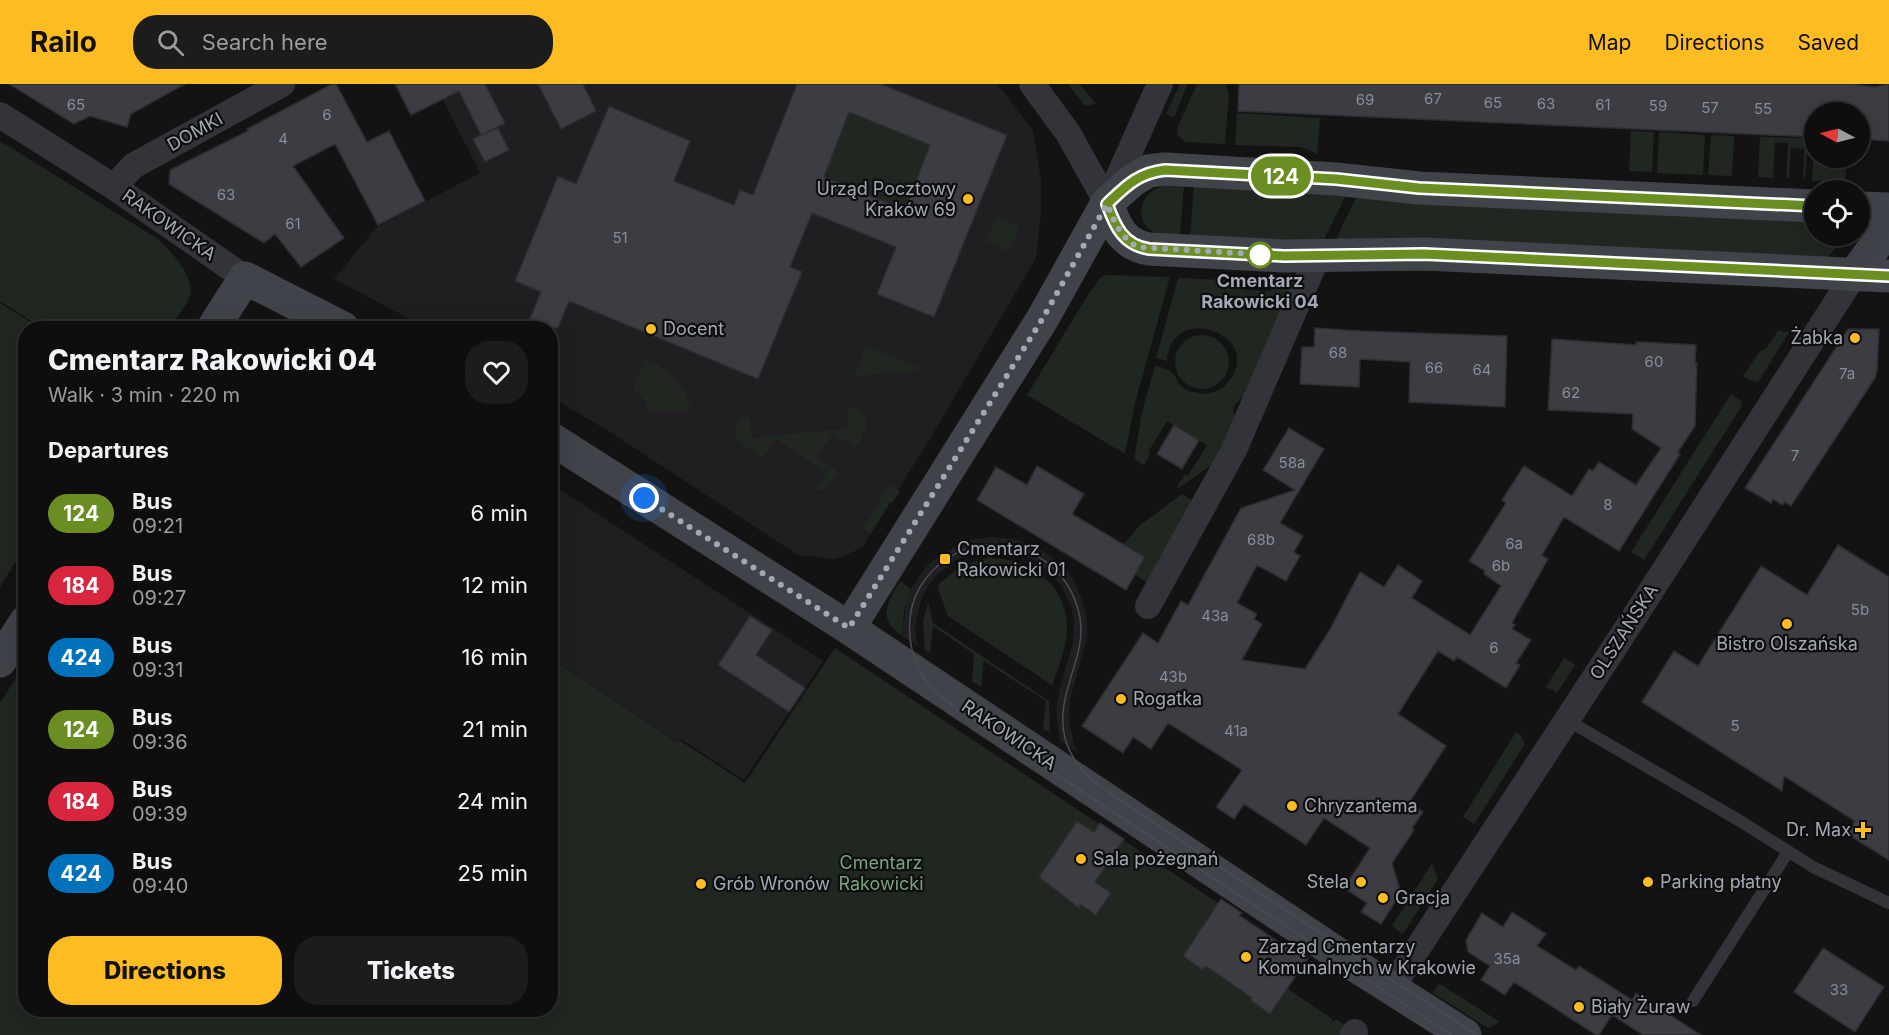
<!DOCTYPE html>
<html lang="en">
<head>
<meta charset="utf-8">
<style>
	body { margin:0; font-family:Inter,sans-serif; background:#1c1c1d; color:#f1f3f6; height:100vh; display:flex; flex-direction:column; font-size:22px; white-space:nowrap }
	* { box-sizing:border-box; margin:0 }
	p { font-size:20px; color:#9b9c9e }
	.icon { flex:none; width:33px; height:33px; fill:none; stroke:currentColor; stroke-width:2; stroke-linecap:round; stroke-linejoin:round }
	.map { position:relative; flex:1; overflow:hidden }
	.side { position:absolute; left:18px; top:237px; width:540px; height:696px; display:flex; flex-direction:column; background:#0e0e0f; border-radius:24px; box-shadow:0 6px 24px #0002,0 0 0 2px #2e2e2f }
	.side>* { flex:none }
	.badge { padding:0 12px; border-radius:20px; font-size:21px; line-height:39px }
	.needle { width:39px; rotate:277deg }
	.tools { position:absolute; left:1804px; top:18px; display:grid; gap:12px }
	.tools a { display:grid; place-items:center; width:66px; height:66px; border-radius:50%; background:#0e0e0f; box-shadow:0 6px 24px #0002,0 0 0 2px #2e2e2f; font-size:30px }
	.you { position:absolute; width:30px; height:30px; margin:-15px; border:4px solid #fff; border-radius:50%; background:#1a73e8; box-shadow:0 0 0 9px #1a73e833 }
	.map>.badge { position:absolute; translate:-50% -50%; box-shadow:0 0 0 3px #fff }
	h2 { padding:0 30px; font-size:22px; line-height:54px }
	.round { display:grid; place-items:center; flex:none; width:63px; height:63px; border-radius:24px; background:#1c1c1d }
	.headline { display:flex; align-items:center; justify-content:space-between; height:102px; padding:0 30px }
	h1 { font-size:28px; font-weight:800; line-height:45px }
	.action { display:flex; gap:12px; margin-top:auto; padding:12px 30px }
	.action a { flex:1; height:69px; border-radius:24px; background:#fdbd22; color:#111; font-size:24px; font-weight:800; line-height:69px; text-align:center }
	.action a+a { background:#1c1c1d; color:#f1f3f6 }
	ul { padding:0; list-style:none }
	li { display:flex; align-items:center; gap:18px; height:72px; padding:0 30px }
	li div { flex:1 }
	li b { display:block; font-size:22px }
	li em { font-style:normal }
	li .badge { min-width:66px; font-weight:700; text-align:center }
	header { display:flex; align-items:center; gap:36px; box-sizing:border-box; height:84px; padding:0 30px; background:#fdbd22; color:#111 }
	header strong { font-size:28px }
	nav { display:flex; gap:33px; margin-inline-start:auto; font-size:21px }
	.search { width:420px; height:54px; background:#1c1c1d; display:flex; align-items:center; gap:15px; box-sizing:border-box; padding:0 21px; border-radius:24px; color:#9b9c9e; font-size:22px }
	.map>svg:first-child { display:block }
	.built { fill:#1f1e21 }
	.green { fill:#1f2720 }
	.building { fill:#3c3d42; stroke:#2d2c31; stroke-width:1.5; fill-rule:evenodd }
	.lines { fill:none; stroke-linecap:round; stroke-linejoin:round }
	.lane { stroke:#33343a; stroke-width:12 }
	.street { stroke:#33343a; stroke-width:26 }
	.secondary { stroke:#41434a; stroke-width:33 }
	.tram { stroke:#4a4c53; stroke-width:1.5 }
	.line-casing { stroke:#fff; stroke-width:14 }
	.line { stroke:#6b8e23; stroke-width:9 }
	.walk { stroke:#a3a8b6; stroke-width:6; stroke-dasharray:0 10.8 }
	.poi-dot { fill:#fdbd22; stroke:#0e0e0f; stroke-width:2 }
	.stop-dot { fill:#fff; stroke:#6b8e23; stroke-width:3 }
	.labels { text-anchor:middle; stroke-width:4.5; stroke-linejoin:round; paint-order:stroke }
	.number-label { font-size:15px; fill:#898d99 }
	.street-label { font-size:18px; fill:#a3a8b6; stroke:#0e0e0f }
	.poi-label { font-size:18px; fill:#a3a8b6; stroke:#0e0e0f; text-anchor:start }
	.stop-label { font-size:18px; font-weight:bold; fill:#a3a8b6; stroke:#0e0e0f }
	.park-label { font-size:18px; fill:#79a27d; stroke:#0e0e0f }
</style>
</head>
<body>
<header>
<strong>Railo</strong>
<div class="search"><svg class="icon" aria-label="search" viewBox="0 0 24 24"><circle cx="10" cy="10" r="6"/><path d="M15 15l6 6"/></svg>Search here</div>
<nav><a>Map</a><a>Directions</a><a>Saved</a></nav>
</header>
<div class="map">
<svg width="1889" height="951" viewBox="0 0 1889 951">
	<rect width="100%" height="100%" fill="#131314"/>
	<!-- built -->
	<path class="built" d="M435 0H997L1033 46 1041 96V130L1036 174 934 348 864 461 853 468 835 475 798 471 607 346 551 313 550 244H427L334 195 377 143 480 89Z
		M550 399 823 577 744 696 681 655 678 658 551 574Z
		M991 453 1019 456 1043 467 1064 483 1073 495 1082 516 1087 537V553L1069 620V635L1074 660 1079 669 1060 657 1056 627 1060 604 1073 558 1074 537 1071 522 1061 501 1040 479 1023 471 1002 466 978 468 956 476 937 491 928 502 921 516 915 543 917 561 902 552 906 519 911 505 925 484 937 473 959 461 972 456Z"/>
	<!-- green -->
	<path class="green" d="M1068 0H1080L1096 20 1085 22Z
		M1180 0H1188L1174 33 1166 30Z
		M1197 0H1225L1229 9 1225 60 1185 58 1177 50 1178 42Z
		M849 28 930 61 905 126 824 93Z
		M1237 29 1320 34 1317 70 1301 63 1235 61Z
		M1631 47 1654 48 1652 88 1629 87Z
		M1659 48 1705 51 1703 91 1657 89Z
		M1711 51 1734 52 1732 92 1708 91Z
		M1760 53 1803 54V58H1808L1805 95H1803L1804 65 1791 64 1789 94H1786L1788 59 1775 58 1773 94 1758 93Z
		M1814 55 1815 74H1847L1845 98 1812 97Z
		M0 57 158 155C170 166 196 194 190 212 186 223 175 235 169 244H42L0 217Z
		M1168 101 1184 102 1180 152C1174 152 1166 153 1160 151 1131 143 1137 105 1168 101Z
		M1194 102 1347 109 1323 158 1190 153Z
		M1358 110 1815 130V152H1846L1821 181 1334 159Z
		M997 132 1020 143 1009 168 985 157Z
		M1105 191 1170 193 1135 319 1125 370 1027 311 1086 214 1100 194Z
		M1178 194 1244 197 1245 206 1271 207 1272 198 1297 199 1251 303 1233 323 1235 340 1223 373 1179 404 1177 402 1185 390 1188 392 1207 361 1167 337 1148 368 1150 370 1144 381 1134 375 1142 328 1155 282C1159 283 1164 284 1168 286 1181 292 1173 306 1199 309 1210 311 1221 307 1228 298 1267 251 1170 216 1167 277L1156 274Z
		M0 219 40 244H26L25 463 0 503Z
		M1778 247 1789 248 1759 297 1754 298 1743 292 1760 267 1766 265Z
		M1175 278a27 27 0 1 1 54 0a27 27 0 1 1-54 0Z
		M866 262 924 286 854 292Z
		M646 275C671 287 681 295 690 321L687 327H648L646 319 633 304Z
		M1731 310 1742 317 1741 323 1644 476 1631 468Z
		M847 323C878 325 866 348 855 364L833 350 817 374 838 388 825 406H816L827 388 775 355 763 374 736 356C731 343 738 336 749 332L752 354 849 344Z
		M890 400 900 407 892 419 890 418 871 449 863 444Z
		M1182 410 1193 417 1148 499 1135 491 1145 473 1124 460 1139 442Z
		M987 474C1027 473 1066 499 1067 542 1067 563 1059 582 1052 601L948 532 937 502 960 482Z
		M900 497 911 505 904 526 902 552C877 535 887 519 900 497Z
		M928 518 933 539 1049 617 1050 648 1043 645 1046 617 984 577 981 603 972 597 974 570 933 542 930 569 925 566 923 537Z
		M835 564 1218 819 1221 815 1242 829 1240 832 1286 862 1288 860 1309 873 1288 905 1331 934 1333 938 1336 935 1359 951H0V619L25 580 26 926H550L551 574 677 658 679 656 745 699Z
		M1564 574 1575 581 1557 609 1546 603Z
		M1516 648 1521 652 1525 660 1474 740 1463 733Z
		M1432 779 1438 795 1403 850 1392 842Z
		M1439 900H1440L1500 938 1488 944 1433 909Z"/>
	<!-- building -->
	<path class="building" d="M9 0H185L131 30 127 43 90 32 74 40Z
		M332 0H336L367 58 389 47 425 117 378 141 335 60 293 82 344 154 301 183 275 150 264 159 169 100 170 86 248 47 247 45Z
		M395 0H485L505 39 482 51 498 44 509 66 485 78 473 55 481 51 459 7 411 31Z
		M538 0H583L596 27 561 45Z
		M797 0H881L1007 51 934 233 877 210 896 163 812 129 790 183 802 188 758 295 569 217 558 244H526L541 208 515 197 558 92 576 100 609 22 690 57 674 97 734 121 740 106 753 111ZM849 28 930 61 905 126 824 93Z
		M1239 0H1848L1875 3 1889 0V57L1860 55V28H1815V53L1238 27Z
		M1315 244 1361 247 1507 252 1505 323 1409 318 1410 278 1360 275 1359 303 1300 300 1302 263H1314Z
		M1848 245H1879L1877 287 1875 294 1791 422 1785 418 1782 421 1773 415 1771 419 1745 404Z
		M1552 255 1636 261V258H1642L1696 261 1695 279H1697L1695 342 1678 368 1680 370 1619 467 1564 433 1542 471 1548 475 1512 539 1515 541 1512 545 1531 556 1516 579 1520 581 1506 604 1457 573 1454 577 1438 567 1398 630 1446 662 1409 719 1423 728 1412 744 1414 746 1392 779 1401 809 1381 840 1361 828 1367 819 1344 804 1370 764 1324 734 1306 761 1244 720 1234 735 1216 723 1242 686 1168 639 1151 665 1133 653 1123 669 1082 642 1143 549 1158 559 1181 517 1188 521 1241 424 1295 406 1263 386 1289 344 1324 365 1280 439 1303 452 1294 468 1300 472 1286 497 1257 481 1237 519 1257 530 1254 535 1262 540 1242 576 1305 585 1329 547 1360 488 1384 503 1398 481 1422 497 1412 514 1470 551 1501 502 1484 490 1485 487 1469 477 1506 419 1502 416 1524 382 1572 412 1589 385 1593 387 1599 378 1636 401 1661 364 1632 345 1633 330 1548 326Z
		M1174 341 1199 356 1182 385 1157 370Z
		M1037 382 1084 410 1072 430 1145 473 1126 506 977 416 996 383 1027 401Z
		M1838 461 1889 493V776L1847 750 1855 737 1784 692 1782 707 1642 618 1674 567 1698 582 1761 482 1807 511Z
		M750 532 772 546 756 571 805 604 789 628 718 581Z
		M1077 737 1094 748 1100 739 1124 755 1095 798 1111 809 1096 831 1080 820 1079 824 1039 793Z
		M1221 815 1242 829 1239 831 1286 863 1288 860 1308 874 1270 930 1250 916 1252 914 1206 882 1203 886 1183 872Z
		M1512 828 1546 850 1537 862 1576 886 1579 882 1632 916 1636 909 1701 951H1643L1612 931 1599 951H1596L1514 898 1505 911 1481 896 1490 882 1468 868 1466 856 1482 829 1503 843Z
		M1823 864 1884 903 1855 948 1794 908Z"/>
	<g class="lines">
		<!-- lane -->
		<path class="lane" d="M1567 636 1740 737 1813 783 1889 819
			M1693 917 1788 768"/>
		<!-- street -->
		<path class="street" d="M1032 0 1068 49 1107 119
			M0 31 114 103 245 194
			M114 103 133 82 282 0
			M1109 114 1160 0
			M1148 522 1234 366 1318 171
			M1391 905 1631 538 1854 191
			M1353 951 1355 948"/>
		<!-- secondary -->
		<path class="secondary" d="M1107 119C1115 142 1123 161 1149 165L1284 172 1424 170 1889 192
			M1860 124 1889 125
			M1854 191 1889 143
			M213 244 245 194 343 244
			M550 354 849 544 1353 880 1465 951
			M849 544 1043 234 1107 119 1132 97 1148 87 1165 85 1336 95 1419 104 1815 122
			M0 577 26 537"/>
		<!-- tram -->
		<path class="tram" d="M1451 951 962 628C951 620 939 612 930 602 906 573 902 528 924 497 970 434 1066 457 1080 534 1087 575 1054 610 1065 654 1071 678 1089 695 1109 709L1358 874 1477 951"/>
	</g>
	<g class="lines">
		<!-- line casing -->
		<g class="line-casing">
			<path id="line" d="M1815 122 1419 104 1336 95 1165 86C1138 89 1126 102 1107 120 1115 142 1123 161 1149 165L1284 172 1424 170 1889 192"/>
		</g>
		<!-- line -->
		<use href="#line" class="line"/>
		<!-- walk -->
		<path class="walk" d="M644 414 849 544 1043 234 1107 120C1115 139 1119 151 1137 163L1269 171H1260"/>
	</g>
	<!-- markers -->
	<g class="poi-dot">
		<circle cx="968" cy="115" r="6"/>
		<circle cx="651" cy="245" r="6"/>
		<circle cx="1855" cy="254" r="6"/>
		<rect x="939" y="469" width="12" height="12" rx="3"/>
		<circle cx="1787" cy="540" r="6"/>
		<circle cx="1121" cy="615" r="6"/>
		<circle cx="1292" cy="722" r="6"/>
		<path d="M1860 737h6v6h6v6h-6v6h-6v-6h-6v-6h6z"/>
		<circle cx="1081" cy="775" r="6"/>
		<circle cx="1361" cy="798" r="6"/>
		<circle cx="1648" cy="798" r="6"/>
		<circle cx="701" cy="800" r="6"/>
		<circle cx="1383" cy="814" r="6"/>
		<circle cx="1246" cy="873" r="6"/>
		<circle cx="1579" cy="923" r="6"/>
	</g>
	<circle class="stop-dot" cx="1260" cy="171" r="12"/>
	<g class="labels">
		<!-- number labels -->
		<g class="number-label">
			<text x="1433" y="20">67</text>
			<text x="1365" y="21">69</text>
			<text x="1493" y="24">65</text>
			<text x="1546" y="25">63</text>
			<text x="76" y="26">65</text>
			<text x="1603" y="26">61</text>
			<text x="1658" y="27">59</text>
			<text x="1710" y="29">57</text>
			<text x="1763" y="30">55</text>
			<text x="327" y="36">6</text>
			<text x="283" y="60">4</text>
			<text x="226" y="116">63</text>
			<text x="293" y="145">61</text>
			<text x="620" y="159">51</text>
			<text x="1338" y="274">68</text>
			<text x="1654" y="283">60</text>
			<text x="1434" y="289">66</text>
			<text x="1482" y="291">64</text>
			<text x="1847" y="295">7a</text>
			<text x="1571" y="314">62</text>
			<text x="1795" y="377">7</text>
			<text x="1292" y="384">58a</text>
			<text x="1608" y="426">8</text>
			<text x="1261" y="461">68b</text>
			<text x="1514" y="465">6a</text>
			<text x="1501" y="487">6b</text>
			<text x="1860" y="531">5b</text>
			<text x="1215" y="537">43a</text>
			<text x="1494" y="569">6</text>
			<text x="1173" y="598">43b</text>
			<text x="1735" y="647">5</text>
			<text x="1236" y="652">41a</text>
			<text x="1507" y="880">35a</text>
			<text x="1839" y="911">33</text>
		</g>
		<!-- street labels -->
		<g class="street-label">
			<text transform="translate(195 48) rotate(-29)" y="6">DOMKI</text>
			<text transform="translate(169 141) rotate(35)" y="6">RAKOWICKA</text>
			<text transform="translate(1624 548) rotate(-57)" y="6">OLSZAŃSKA</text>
			<text transform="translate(1009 651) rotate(34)" y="6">RAKOWICKA</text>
		</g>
		<!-- poi labels -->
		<g class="poi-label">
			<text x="956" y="111" text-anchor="end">Urząd Pocztowy<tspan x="956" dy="21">Kraków 69</tspan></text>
			<text x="663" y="251">Docent</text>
			<text x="1843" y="260" text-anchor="end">Żabka</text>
			<text x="957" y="471">Cmentarz<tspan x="957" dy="21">Rakowicki 01</tspan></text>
			<text x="1787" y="566" text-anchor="middle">Bistro Olszańska</text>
			<text x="1133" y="621">Rogatka</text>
			<text x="1304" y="728">Chryzantema</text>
			<text x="1851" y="752" text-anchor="end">Dr. Max</text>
			<text x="1093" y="781">Sala pożegnań</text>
			<text x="1349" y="804" text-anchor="end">Stela</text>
			<text x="1660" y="804">Parking płatny</text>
			<text x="713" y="806">Grób Wronów</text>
			<text x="1395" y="820">Gracja</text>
			<text x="1258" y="869">Zarząd Cmentarzy<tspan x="1258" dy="21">Komunalnych w Krakowie</tspan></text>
			<text x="1591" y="929">Biały Żuraw</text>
		</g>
		<!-- stop labels -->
		<g class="stop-label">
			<text x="1260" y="203">Cmentarz<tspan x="1260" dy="21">Rakowicki 04</tspan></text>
		</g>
		<!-- park labels -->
		<g class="park-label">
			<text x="881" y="785">Cmentarz<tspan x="881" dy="21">Rakowicki</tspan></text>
		</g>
	</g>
</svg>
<div class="tools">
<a><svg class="needle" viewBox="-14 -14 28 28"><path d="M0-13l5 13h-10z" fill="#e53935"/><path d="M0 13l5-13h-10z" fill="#9b9c9e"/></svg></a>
<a><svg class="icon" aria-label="locate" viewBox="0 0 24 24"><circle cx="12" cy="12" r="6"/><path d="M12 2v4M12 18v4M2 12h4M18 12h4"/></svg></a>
</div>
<div class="you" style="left:644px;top:414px"></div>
<b class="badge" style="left:1281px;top:92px;background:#6b8e23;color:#fff">124</b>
<section class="side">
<div class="headline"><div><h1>Cmentarz Rakowicki 04</h1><p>Walk · 3 min · 220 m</p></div><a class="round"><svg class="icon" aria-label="heart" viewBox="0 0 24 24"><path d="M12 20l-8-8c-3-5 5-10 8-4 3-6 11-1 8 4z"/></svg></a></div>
<h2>Departures</h2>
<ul>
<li><span class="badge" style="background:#6b8e23;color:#fff">124</span><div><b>Bus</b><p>09:21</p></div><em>6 min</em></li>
<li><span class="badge" style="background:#d7263d;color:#fff">184</span><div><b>Bus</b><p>09:27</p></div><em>12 min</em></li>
<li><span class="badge" style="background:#0072bc;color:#fff">424</span><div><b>Bus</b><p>09:31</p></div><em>16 min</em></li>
<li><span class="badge" style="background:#6b8e23;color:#fff">124</span><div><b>Bus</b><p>09:36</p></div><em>21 min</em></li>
<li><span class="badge" style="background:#d7263d;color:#fff">184</span><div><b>Bus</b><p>09:39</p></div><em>24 min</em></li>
<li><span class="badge" style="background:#0072bc;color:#fff">424</span><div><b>Bus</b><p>09:40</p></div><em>25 min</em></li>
</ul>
<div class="action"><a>Directions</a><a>Tickets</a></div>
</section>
</div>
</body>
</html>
